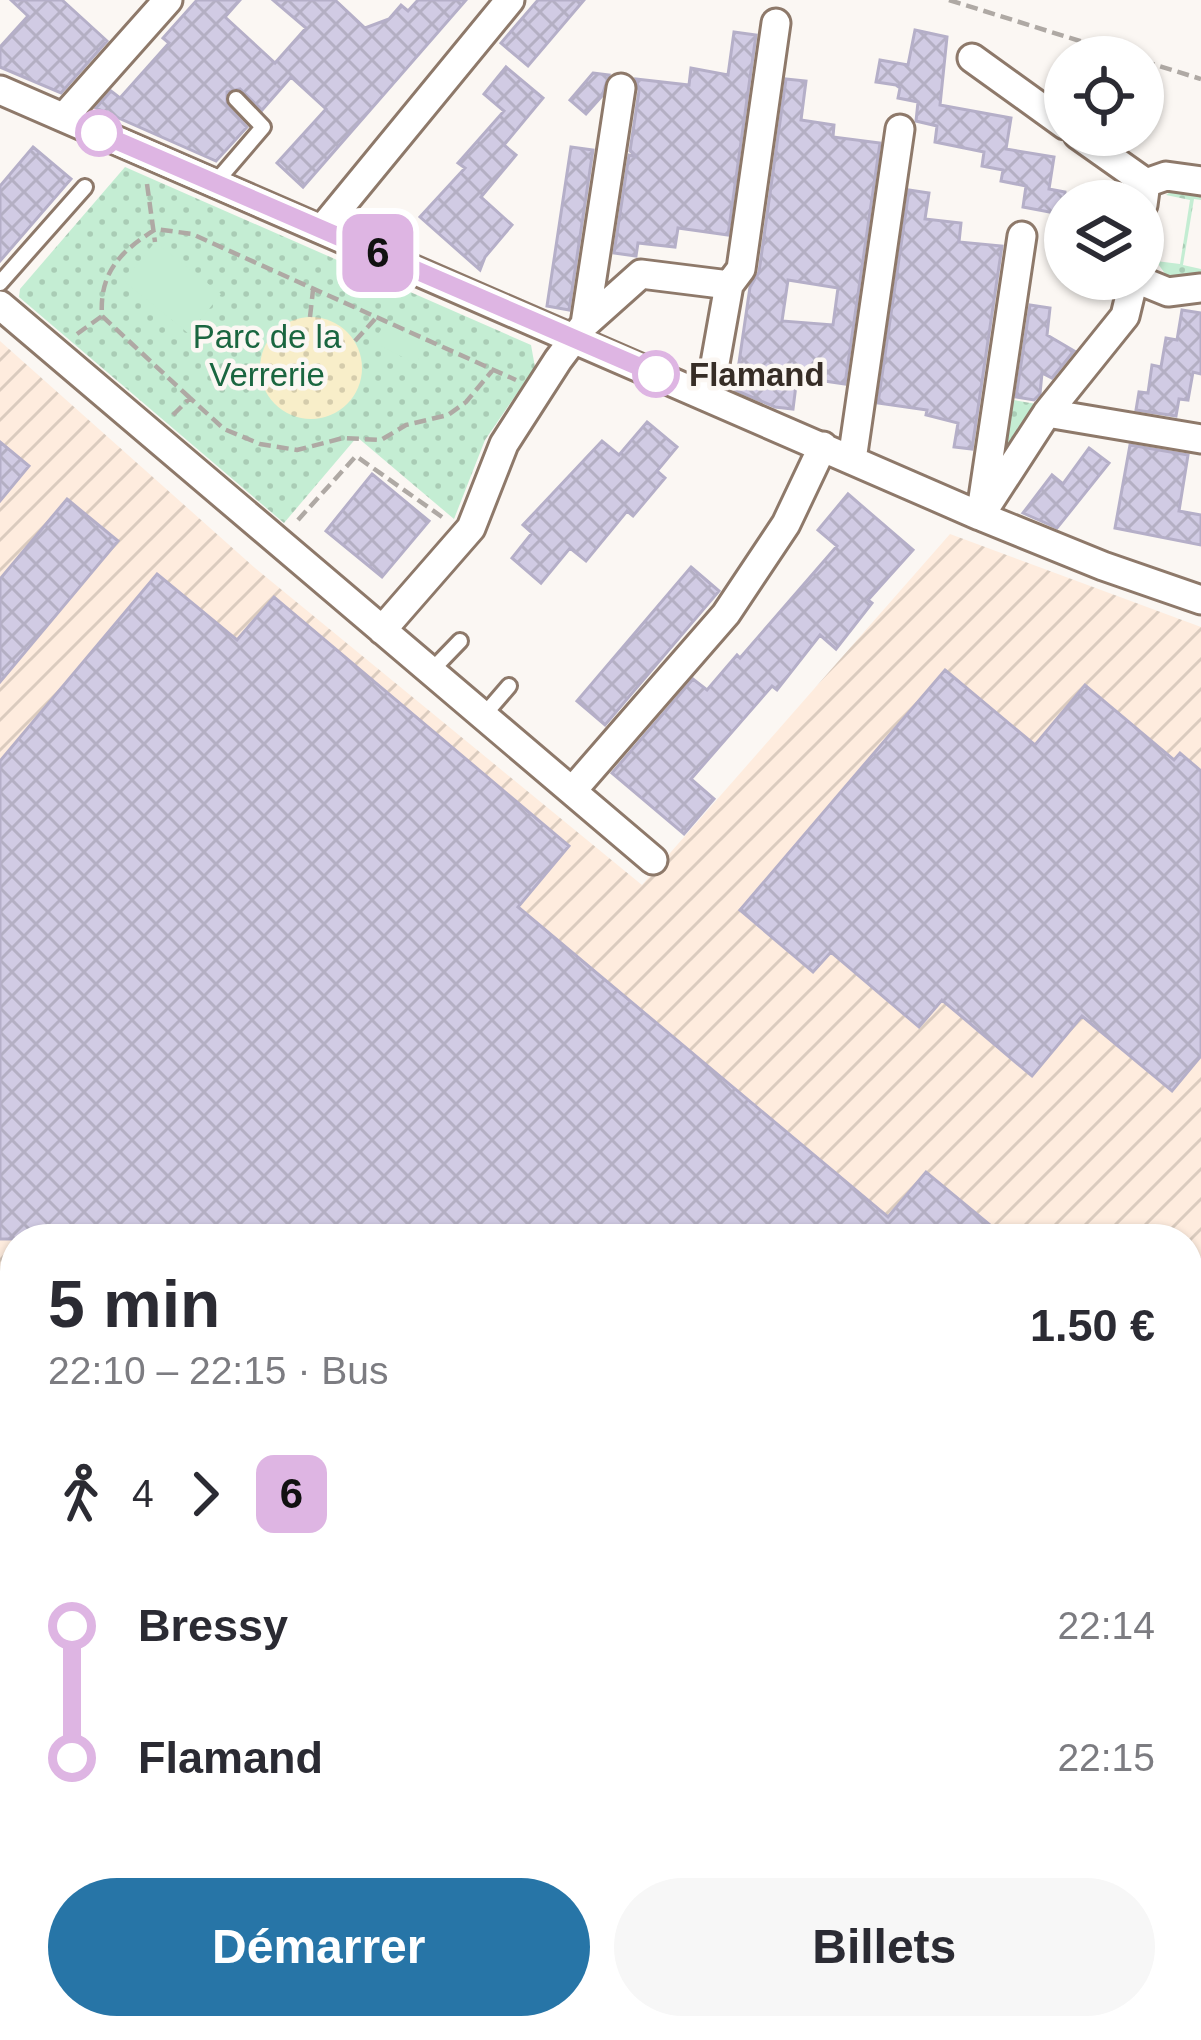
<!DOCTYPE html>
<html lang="fr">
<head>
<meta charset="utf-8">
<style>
	body { margin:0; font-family:Helvetica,sans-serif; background:#f7f7f7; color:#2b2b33; height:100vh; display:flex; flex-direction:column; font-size:45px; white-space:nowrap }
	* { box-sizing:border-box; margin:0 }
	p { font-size:39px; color:#7c7c81 }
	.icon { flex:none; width:66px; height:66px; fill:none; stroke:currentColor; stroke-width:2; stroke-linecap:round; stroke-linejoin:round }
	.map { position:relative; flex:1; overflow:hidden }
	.panel { position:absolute; left:0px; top:1224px; width:1203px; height:816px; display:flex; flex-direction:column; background:#fff; border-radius:48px 48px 0 0; box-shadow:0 3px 9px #0004 }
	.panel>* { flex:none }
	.badge { padding:0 24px; border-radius:18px; font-size:42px; line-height:78px }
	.controls { position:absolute; left:1044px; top:36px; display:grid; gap:24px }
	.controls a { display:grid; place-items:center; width:120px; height:120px; border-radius:50%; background:#fff; box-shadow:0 3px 9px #0004; font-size:60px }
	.map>.badge { position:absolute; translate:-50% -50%; box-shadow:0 0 0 6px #fff }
	.legs { display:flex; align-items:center; gap:18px; height:132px; padding:0 48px; font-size:39px }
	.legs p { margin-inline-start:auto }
	.overview { display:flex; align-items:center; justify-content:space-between; height:204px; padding:0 48px }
	h1 { font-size:66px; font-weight:600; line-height:90px }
	.primary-button { display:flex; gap:24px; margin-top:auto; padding:24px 48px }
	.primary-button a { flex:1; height:138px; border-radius:72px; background:#2775a7; color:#fff; font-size:48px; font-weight:600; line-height:138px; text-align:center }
	.primary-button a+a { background:#f7f7f7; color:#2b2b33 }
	ul { padding:0 48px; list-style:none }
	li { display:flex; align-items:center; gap:42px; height:132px; font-size:45px }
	li i { display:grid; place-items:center; width:18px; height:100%; margin:0 15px; background:currentColor }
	li i::after { content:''; width:30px; height:30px; margin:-15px; border:9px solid; border-radius:50%; background:#fff }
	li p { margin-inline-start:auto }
	li:first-child i { background:linear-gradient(#0000 50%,currentColor 0) }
	li:last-child i { background:linear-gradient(currentColor 50%,#0000 0) }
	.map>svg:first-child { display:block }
	.industrial { fill:url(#industrial-furrows) }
	.green { fill:url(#green-dots) }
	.sand { fill:url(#sand-dots) }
	.pitch { fill:#c4edd3 }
	.water { fill:url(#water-waves) }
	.building { fill:url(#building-cross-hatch); stroke:#b5afc8; stroke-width:3; fill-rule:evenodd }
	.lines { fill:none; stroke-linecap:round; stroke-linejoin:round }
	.lane-casing { stroke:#8e796a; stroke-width:20 }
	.street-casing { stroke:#8e796a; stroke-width:33 }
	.secondary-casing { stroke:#8e796a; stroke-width:45 }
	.path { stroke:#afa9a4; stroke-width:4.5; stroke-dasharray:12 6; stroke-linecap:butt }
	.lane { stroke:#fff; stroke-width:14 }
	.street { stroke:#fff; stroke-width:27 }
	.secondary { stroke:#fff; stroke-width:39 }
	.rail { stroke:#726b65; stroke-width:8; stroke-dasharray:18 9; stroke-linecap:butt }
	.line-1-casing { stroke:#fff; stroke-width:27 }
	.line-1 { stroke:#deb5e3; stroke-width:18 }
	.stop-1-dot { fill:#fff; stroke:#deb5e3; stroke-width:6 }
	.labels { text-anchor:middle; stroke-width:9; stroke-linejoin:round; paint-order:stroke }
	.park-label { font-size:33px; fill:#1a6640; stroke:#fbf7f3 }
	.stop-label { font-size:33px; font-weight:bold; fill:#362d26; stroke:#fbf7f3; text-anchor:start }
</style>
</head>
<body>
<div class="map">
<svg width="1201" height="2040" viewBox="0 0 1201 2040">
	<defs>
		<pattern id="industrial-furrows" width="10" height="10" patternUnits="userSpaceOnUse" patternTransform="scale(3)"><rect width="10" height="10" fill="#feecde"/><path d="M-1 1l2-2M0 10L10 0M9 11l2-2" fill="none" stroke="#dacbbe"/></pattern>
		<pattern id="green-dots" width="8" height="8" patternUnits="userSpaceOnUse" patternTransform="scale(3)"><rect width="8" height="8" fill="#c4edd3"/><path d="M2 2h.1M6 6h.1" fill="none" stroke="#a9ccb5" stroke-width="1.8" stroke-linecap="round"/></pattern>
		<pattern id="sand-dots" width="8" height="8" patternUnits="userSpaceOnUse" patternTransform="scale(3)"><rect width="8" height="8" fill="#f8eec9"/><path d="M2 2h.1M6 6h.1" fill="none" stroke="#d5ccac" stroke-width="1.8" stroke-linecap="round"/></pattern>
		<pattern id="water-waves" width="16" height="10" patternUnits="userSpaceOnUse" patternTransform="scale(3)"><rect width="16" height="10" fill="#89b8d6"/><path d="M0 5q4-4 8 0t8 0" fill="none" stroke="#7196ad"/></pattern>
		<pattern id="building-cross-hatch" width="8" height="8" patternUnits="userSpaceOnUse" patternTransform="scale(3)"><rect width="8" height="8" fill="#d1cbe4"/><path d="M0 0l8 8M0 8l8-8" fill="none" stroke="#b4afc3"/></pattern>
	</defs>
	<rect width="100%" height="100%" fill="#fbf7f3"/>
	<!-- industrial -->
	<path class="industrial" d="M0 341 255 568 642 885 950 534 1201 627V2040H805L767 2025H1188V1239H15V1733L0 1727Z"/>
	<!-- green -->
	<path class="green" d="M125 167 531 345 535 367 485 440 454 519 357 437 284 523 19 297 20 289Z
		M1177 187 1201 188V200L1194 199 1183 265 1201 269V274L1188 279 1166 275 1156 261 1180 264 1190 200 1166 195Z
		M1008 399 1042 405 999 466Z"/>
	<!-- sand -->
	<path class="sand" d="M260 368a51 51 0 1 1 102 0a51 51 0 1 1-102 0Z"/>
	<!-- pitch -->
	<path class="pitch" d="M155 242 221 294 189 334 124 281Z
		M386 322 428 341 416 364 373 342Z"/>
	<!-- water -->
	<path class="water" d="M0 1812 15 1818V1909L0 1904Z
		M310 2025H534L572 2040H348Z"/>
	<!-- building -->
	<path class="building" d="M11 0H62L107 41 61 93 0 67V47L28 16Z
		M197 0H240L225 17 275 63 306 28 273 0H335L365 28 389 19 401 5 408 11 418 0H466L303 187 277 163 326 109 291 77 262 110 240 89 227 92V106L247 127 216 161 96 108 111 91 120 98 169 43 163 38Z
		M538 0H584L528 66 501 43Z
		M915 30 947 37 940 105 1011 118 1006 149 1054 157 1049 189 1065 192V215L1023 207 1026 186 1001 181 1003 170 982 166 984 152 935 142 937 126 916 121 918 102 898 98 900 88 896 85 876 82 880 60 908 65Z
		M734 32 756 35 728 235 678 228 675 247 638 243 636 256 614 253 629 155 637 157 630 151 639 91 636 79 689 85 691 68 728 75Z
		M506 67 543 98 504 145 516 155 481 197 512 225 485 257 480 270 420 217 465 168 458 163 504 111 484 94Z
		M593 73 609 75 602 96 586 114 570 100Z
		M786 79 806 81 801 120 834 125 833 137 880 143 845 384 797 377 793 409 775 407 735 390 750 287 759 272ZM788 280 838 288 833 325 782 321Z
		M33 147 71 179 0 261V186Z
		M571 147 593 150 569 310 547 306Z
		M909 190 929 193 925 219 961 223 959 242 1002 246 972 449 954 447 958 423 926 415 927 410 878 403Z
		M1030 305 1050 308 1047 335 1074 351 1052 378 1042 373 1040 394 1034 400 1016 397Z
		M1182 310 1201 313V374L1193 372 1188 400 1179 399 1176 416 1136 410 1139 392 1148 393 1152 365 1161 367 1166 338 1177 340Z
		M647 422 677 447 657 471 665 478 633 516 627 511 586 561 570 548 541 583 512 558 532 533 523 525 602 441 619 455Z
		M0 442 29 466 0 501Z
		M1130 445 1188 455 1179 511 1201 515V545L1115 528Z
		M1089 448 1109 463 1057 528 1023 513 1052 475 1063 484Z
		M372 474 429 521 382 577 326 531Z
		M848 494 913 550 868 600 872 603 836 649 820 635 777 690 772 686 691 779 714 799 684 834 612 773 693 679 707 690 737 655 740 658 837 546 818 530Z
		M67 499 118 541 0 682V579Z
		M691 567 719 591 605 725 577 701Z
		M157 574 237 640 274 597 569 846 518 907 888 1217 926 1172 1007 1239H0V761Z
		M945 670 1035 745 1085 685 1174 760 1180 753 1201 771V1056L1172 1091 1082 1016 1032 1076 942 1000 919 1027 831 952 813 972 740 910Z"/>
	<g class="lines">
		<!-- lane casing -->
		<g class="lane-casing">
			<path id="lane" d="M215 183 263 127 236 99
				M0 283 85 187
				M431 671 460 641
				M484 715 509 686"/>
		</g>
		<!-- street casing -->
		<g class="street-casing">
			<path id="street" d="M972 58 1065 125
				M0 90 980 516 1103 566 1201 600
				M64 117 168 0
				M1078 135 1146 183
				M1143 205 1146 183 1166 176 1201 181
				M322 229 510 0
				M1136 279 1168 292 1201 288
				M729 285 741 269 776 23
				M0 305 653 860
				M585 324 621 88
				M1047 413 1201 439
				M852 460 900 129
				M982 505 1022 236
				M980 516 1047 413 1125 316 1134 279
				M382 630 471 528 504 444 558 360 585 324 641 274 729 285 709 397
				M572 791 726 614 786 524 823 446
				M0 1957 15 1963
				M174 2025 213 2040"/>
		</g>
		<!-- secondary casing -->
		<g class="secondary-casing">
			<path id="secondary" d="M0 1751 15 1757
				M694 2025 732 2040"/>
		</g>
		<!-- path -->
		<path class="path" d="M949 0 1131 57
			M1143 61 1201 79
			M147 184 155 242
			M310 317 313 290
			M77 334 102 316
			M355 341 375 319
			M190 398 102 316C99 272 121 251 156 229L192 234 516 380
			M173 415 190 398 224 429 260 444 297 450 343 438 381 440 406 425 448 415 466 402 492 371
			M298 520 356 456 442 517
			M0 1915 15 1921
			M284 2025 322 2040
			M639 2025 661 2034"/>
		<!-- lane -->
		<use href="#lane" class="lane"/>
		<!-- street -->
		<use href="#street" class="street"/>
		<!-- secondary -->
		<use href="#secondary" class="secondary"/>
		<!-- rail -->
		<path class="rail" d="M1188 1915 1201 1928
			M1188 1947 1201 1958
			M1188 1979 1201 1989
			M955 2025 993 2040
			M1015 2025 1053 2040
			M1071 2025 1110 2040"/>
	</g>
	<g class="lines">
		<!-- line-1 casing -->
		<g class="line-1-casing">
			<path id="line-1" d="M99 133 656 374"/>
		</g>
		<!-- line-1 -->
		<use href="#line-1" class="line-1"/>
	</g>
	<!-- markers -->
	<g class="stop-1-dot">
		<circle cx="99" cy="133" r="21"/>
		<circle cx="656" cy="374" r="21"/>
	</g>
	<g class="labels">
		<!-- park labels -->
		<g class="park-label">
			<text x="267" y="348">Parc de la<tspan x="267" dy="38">Verrerie</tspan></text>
		</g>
		<!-- stop labels -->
		<g class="stop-label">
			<text x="689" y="386">Flamand</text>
		</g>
	</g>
</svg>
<div class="controls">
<a><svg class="icon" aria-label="locate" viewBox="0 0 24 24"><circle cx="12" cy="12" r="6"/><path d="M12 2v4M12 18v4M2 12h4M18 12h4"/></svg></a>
<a><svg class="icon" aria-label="layers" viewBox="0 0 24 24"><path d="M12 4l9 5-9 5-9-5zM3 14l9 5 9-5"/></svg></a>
</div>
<b class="badge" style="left:378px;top:253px;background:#deb5e3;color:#111">6</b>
<section class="panel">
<div class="overview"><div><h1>5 min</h1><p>22:10 – 22:15 · Bus</p></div><b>1.50 €</b></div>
<div class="legs"><svg class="icon" aria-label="walk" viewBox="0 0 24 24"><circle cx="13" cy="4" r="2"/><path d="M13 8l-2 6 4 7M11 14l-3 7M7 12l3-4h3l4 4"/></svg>4<svg class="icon" aria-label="forward" viewBox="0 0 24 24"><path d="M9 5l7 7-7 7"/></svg><b class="badge" style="background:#deb5e3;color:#111">6</b></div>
<ul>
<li><i style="color:#deb5e3"></i><b>Bressy</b><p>22:14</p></li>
<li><i style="color:#deb5e3"></i><b>Flamand</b><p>22:15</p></li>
</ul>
<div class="primary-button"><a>Démarrer</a><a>Billets</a></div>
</section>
</div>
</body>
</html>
